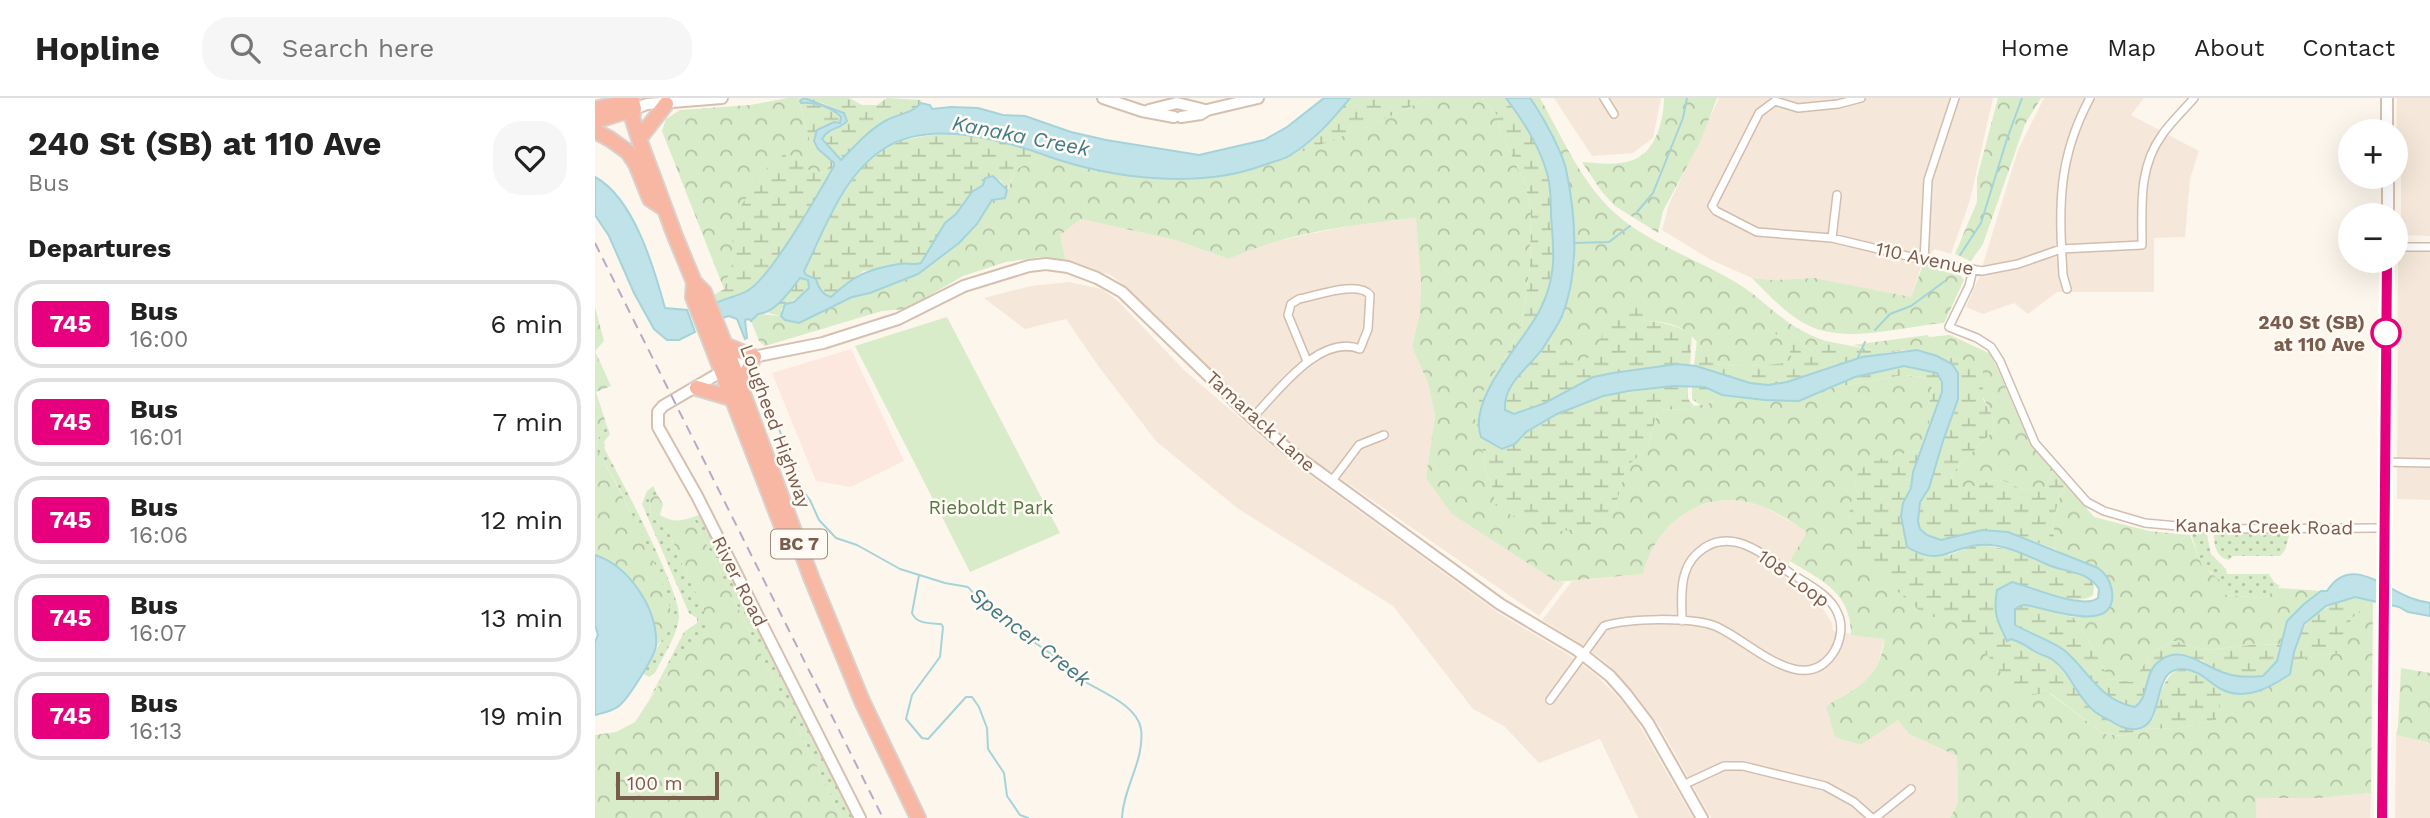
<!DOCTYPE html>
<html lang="en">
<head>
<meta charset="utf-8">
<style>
	body { margin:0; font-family:"Work Sans",sans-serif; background:#f6f6f6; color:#222; height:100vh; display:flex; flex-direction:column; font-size:26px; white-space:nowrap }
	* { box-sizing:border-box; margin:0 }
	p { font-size:23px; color:#767676 }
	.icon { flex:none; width:38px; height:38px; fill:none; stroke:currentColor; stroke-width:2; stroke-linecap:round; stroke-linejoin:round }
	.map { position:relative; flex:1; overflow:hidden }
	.side { display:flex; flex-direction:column; background:#fff; width:595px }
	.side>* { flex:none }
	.badge { padding:0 14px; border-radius:5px; font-size:24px; line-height:46px }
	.fabs { position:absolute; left:1743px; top:21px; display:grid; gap:14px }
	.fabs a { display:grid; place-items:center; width:70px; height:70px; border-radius:50%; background:#fff; box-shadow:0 7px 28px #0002; font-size:35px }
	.scale { position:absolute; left:21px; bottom:18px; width:103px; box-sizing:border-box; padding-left:7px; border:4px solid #7a5c4d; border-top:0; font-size:19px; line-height:24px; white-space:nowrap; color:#7a5c4d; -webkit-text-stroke:5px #fffaf3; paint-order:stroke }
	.map>.badge { position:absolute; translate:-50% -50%; box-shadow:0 0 0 4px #fff }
	h2 { padding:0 28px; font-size:26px; line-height:63px }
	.round { display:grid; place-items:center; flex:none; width:74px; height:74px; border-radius:28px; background:#f6f6f6 }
	.overview { display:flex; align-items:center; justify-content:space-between; height:119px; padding:0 28px }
	h1 { font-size:33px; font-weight:700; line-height:52px }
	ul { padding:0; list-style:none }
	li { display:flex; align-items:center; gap:21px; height:88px; margin:0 14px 10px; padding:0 14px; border:4px solid #e0e0e0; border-radius:28px }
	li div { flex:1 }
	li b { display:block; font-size:26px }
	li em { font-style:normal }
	li .badge { min-width:77px; font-weight:700; text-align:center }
	header { display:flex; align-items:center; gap:42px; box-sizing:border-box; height:98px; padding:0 35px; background:#fff; border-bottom:2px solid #e0e0e0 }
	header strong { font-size:33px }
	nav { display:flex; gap:38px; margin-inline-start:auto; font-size:24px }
	.search { width:490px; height:63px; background:#f6f6f6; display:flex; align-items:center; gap:18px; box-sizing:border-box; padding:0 24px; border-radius:28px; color:#767676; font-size:26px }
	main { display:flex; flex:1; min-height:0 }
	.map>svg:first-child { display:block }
	.residential { fill:#f5e8da }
	.commercial { fill:#fde8e0 }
	.grass { fill:url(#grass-dots) }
	.forest { fill:url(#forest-crowns) }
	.wetland { fill:url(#wetland-marsh) }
	.park { fill:#d8ecc9 }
	.water { fill:#bfe3e8; stroke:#a5d3da; stroke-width:2 }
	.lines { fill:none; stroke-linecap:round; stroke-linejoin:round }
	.stream { stroke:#a5d3da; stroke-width:2 }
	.street-casing { stroke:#d1beb0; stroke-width:10 }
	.secondary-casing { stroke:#d6c0b0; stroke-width:14 }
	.highway-casing { stroke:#dad1cd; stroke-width:18 }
	.street { stroke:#fff; stroke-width:7 }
	.secondary { stroke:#fff; stroke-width:10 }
	.highway { stroke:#f7b7a3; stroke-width:14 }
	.rail { stroke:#b9a8c9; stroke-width:2; stroke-dasharray:10 7; stroke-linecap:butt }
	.line-casing { stroke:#fff; stroke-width:16 }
	.line { stroke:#e6007e; stroke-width:10 }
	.stop-dot { fill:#fff; stroke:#e6007e; stroke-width:3.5 }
	.labels { text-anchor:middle; stroke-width:5; stroke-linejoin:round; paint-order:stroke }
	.shield { fill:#fffaf3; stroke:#a28b7f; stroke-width:2 }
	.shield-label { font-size:18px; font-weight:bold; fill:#7a5c4d }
	.street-label { font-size:19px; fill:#7a5c4d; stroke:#fffaf3 }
	.stop-label { font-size:19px; font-weight:bold; fill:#7a5c4d; stroke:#fffaf3; text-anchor:end }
	.park-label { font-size:19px; fill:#537a41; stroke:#fffaf3 }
	.water-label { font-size:21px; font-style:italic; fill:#437c86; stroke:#fffaf3 }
</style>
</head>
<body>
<header>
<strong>Hopline</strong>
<div class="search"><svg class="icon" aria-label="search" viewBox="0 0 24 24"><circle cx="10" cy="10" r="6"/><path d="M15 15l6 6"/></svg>Search here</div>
<nav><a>Home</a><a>Map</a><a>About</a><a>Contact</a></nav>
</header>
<main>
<section class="side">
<div class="overview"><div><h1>240 St (SB) at 110 Ave</h1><p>Bus</p></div><a class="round"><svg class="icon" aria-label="heart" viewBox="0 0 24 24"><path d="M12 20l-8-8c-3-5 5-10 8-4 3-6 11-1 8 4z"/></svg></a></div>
<h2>Departures</h2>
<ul>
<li><span class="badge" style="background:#e6007e;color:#fff">745</span><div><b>Bus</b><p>16:00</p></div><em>6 min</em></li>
<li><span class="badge" style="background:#e6007e;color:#fff">745</span><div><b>Bus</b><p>16:01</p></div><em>7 min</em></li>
<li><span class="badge" style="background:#e6007e;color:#fff">745</span><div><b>Bus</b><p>16:06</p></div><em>12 min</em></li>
<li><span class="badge" style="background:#e6007e;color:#fff">745</span><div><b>Bus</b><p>16:07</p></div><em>13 min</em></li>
<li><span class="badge" style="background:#e6007e;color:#fff">745</span><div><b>Bus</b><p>16:13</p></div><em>19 min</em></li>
</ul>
</section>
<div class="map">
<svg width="1835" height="720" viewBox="0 0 1835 720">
	<defs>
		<pattern id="grass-dots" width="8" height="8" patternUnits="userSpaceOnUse" patternTransform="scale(1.75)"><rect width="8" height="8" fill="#d8ecc9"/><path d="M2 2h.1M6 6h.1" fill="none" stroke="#b4c2a5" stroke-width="1.8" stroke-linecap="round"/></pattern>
		<pattern id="forest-crowns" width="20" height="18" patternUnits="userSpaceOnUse" patternTransform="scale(1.75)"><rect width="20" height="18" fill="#d8ecc9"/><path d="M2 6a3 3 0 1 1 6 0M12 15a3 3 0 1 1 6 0" fill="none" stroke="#b4c2a5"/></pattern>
		<pattern id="wetland-marsh" width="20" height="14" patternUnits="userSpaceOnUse" patternTransform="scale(1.75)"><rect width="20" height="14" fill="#d8ecc9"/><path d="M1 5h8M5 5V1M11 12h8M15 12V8" fill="none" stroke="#b4c2a5"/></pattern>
	</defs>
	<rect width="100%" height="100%" fill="#fdf6ec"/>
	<!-- residential -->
	<path class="residential" d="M959 0H1066L1058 40 1038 55 997 58Z
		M1124 0H1398L1375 102 1356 156 1340 151 1327 166 1316 199 1220 180 1179 182 1157 180 1116 162 1067 132 1074 106Z
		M1449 0H1549L1536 17 1604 53 1595 81 1590 139 1559 140V194H1462L1433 216 1419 205 1388 216 1371 209 1384 179 1423 52Z
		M1802 0H1835V138L1806 137V56L1801 55Z
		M822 120 826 184 825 214 817 249 833 285 840 318 831 380 858 416 962 484H970L944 518 686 339 650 306 540 197 516 177 471 165 465 137 486 121 580 142 634 161 662 148 714 136 761 127Z
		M1808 154H1835V402L1802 401 1803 159Z
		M474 184 507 191 524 204 589 272 694 362 905 516 971 555 1001 577 1027 603 1042 623 1098 720H1043L1005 641 944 665 909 628 878 611 798 508 642 410 561 343 504 269 471 221 430 231 389 200 436 188Z
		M1134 402 1149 403 1170 409 1213 434 1195 463 1190 480 1222 501 1237 525 1238 533 1290 541 1283 565 1274 582 1231 608 1256 642 1266 647 1303 621 1314 636 1362 658 1363 705 1355 720H1116L1066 631 1040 595 1009 563 983 544 947 522 977 483 1047 476 1056 450 1068 432 1079 421 1098 410 1119 403Z
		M1801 637 1835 645V720H1800Z
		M1776 695 1775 720H1661V700H1723Z"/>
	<!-- commercial -->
	<path class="commercial" d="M256 251 309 363 256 389 221 383 177 275Z"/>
	<!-- grass -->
	<path class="grass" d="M11 325 15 336 9 344 10 352C25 379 87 496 84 520 82 538 68 558 60 575L54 579 47 575 76 527C57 466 37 404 1 352L2 343Z
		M58 388 62 396 55 400 54 409 58 419 74 434 92 478 108 507 113 539C83 556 72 575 54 602L89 534 102 525V520L94 515 47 406 52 393Z
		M107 416 260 720H247L98 419Z
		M1595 433 1610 434 1612 437 1616 456 1631 471 1632 476H1674L1679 484 1685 488 1670 500 1631 497 1617 475 1607 469Z
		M1655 435 1693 436 1694 438 1690 452 1685 458H1638L1634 462C1622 460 1619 448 1619 437Z"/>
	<!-- forest -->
	<path class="forest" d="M193 0H203L216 46 235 65 229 75 214 72 138 121V163L129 191 67 33 71 21 85 12 155 7Z
		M834 0H887L902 17 906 35 930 86 936 111 935 168 927 226 907 265 892 284 880 320 886 339 890 371 899 393 1021 407 1031 369 1052 351 1063 312 1095 311 1099 308 1113 306 1126 297 1170 302 1204 303 1236 290 1308 277 1328 279 1337 289 1334 307V329L1326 352 1274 363 1262 378 1253 421 1363 519 1392 555 1454 595 1509 636 1529 638 1549 630 1581 631 1620 622 1627 592 1652 596 1695 576 1697 564 1722 557 1741 555C1751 528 1754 519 1778 502L1776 695 1723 700H1661V720H1355L1363 705 1362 658 1314 636 1303 622 1266 647 1240 639 1231 608C1264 588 1283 583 1290 541L1256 537C1256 494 1227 483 1195 463L1212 434C1196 424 1179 411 1160 406 1107 390 1060 425 1048 476L962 484 857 416 831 380 840 318 833 285 817 249 825 214 826 184 821 120C758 127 692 134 634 161L580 142 486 121 465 137 471 165 446 159 411 164 368 178 311 211 287 213 170 248 164 243 156 223 163 216 186 218 190 222 204 225 257 199 275 195 323 176 382 126 397 102 410 100 420 72 450 56 535 78 592 82 653 73 774 28Z
		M935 0H945C967 39 987 86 1021 116 1056 147 1103 161 1142 185 1177 207 1188 229 1231 243L1215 253 1204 241 1167 217 1173 231 1193 244 1198 263C1171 269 1146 269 1119 266 1097 236 1089 223 1049 223L1045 207 1010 220C1005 250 1008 259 974 266L963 257 955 238 967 218 980 164 970 69 946 15Z
		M1069 0H1122L1105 44 1068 113 1063 135 1020 108 1007 94 987 64C1003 65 1023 68 1038 62 1061 54 1069 21 1069 0Z
		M1403 0H1446L1430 26 1388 146 1376 163 1360 156 1382 104V80Z
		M1328 167 1366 178 1369 182 1349 225C1310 228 1265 243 1225 232 1198 224 1176 199 1157 180L1179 182 1220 180 1316 199Z
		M0 209 9 243 0 253 16 288 1 294 11 325 2 343 1 351C18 377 83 500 76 526 75 533 66 543 61 549L57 518 9 460 0 457Z
		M1333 237 1334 239 1355 237 1396 256 1434 343 1459 373 1448 392C1441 392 1432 392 1425 390 1417 388 1411 382 1403 382 1386 383 1375 396 1359 386L1356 378 1361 371 1400 331 1397 317 1369 262 1342 258 1322 252H1277L1258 247Z
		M1471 386 1499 419 1554 433 1595 437 1607 468 1628 485 1631 497 1670 500 1682 490 1726 493 1708 506 1692 523 1687 547 1665 546 1613 552 1578 543 1558 554 1537 584 1514 581 1497 548 1478 519H1491L1511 511 1504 470 1484 464 1460 451C1457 426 1459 408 1471 386Z
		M62 396 68 406 65 417C77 424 85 424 98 419L247 720H0V637L21 634 40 624 80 563 95 549 112 539 108 507 92 478 74 434 58 419 54 408 55 400Z
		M1806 570 1835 575V645L1801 637 1803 628Z"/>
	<!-- wetland -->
	<path class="wetland" d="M203 0H254L267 7H282L292 0 326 2V5C318 15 303 16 292 22 273 32 260 47 246 62L226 40 234 31 249 28 246 13 227 5 207 1 205 3C218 8 241 7 247 24L220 38C218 51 231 58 239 65V68C225 94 175 179 152 193 143 198 131 201 121 205L119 197 129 191 138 163 137 121 172 70 192 54 214 72 229 75 235 66 216 46Z
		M755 0H834L774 28 693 59 720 40Z
		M887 0H911C928 23 943 46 952 74 956 87 955 103 956 117 959 159 963 192 936 229 921 249 894 280 888 305 885 313 884 322 883 331L880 320 884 303 892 284 907 265 927 226 935 168 936 111 930 86 906 35 902 17Z
		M349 36 397 40 450 56 420 72 412 92 405 82 388 87 377 94 361 116 350 125 326 165 319 168 268 173C258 184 247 189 236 199 226 197 221 187 217 178L211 177 209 173C228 134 253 71 292 49 310 40 329 38 349 36Z
		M208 179 213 182 214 191 186 211V218L173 215 205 180Z
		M1045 206 1049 223C1067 223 1081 228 1097 236L1095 268 1082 266 998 279 950 305 919 316 910 312C908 285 941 260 955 238L963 257 974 265C1008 259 1005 250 1009 220Z
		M1166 216 1204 241 1215 253 1231 243 1277 252H1308L1267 259 1192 284 1173 287 1155 285 1099 268 1102 242 1119 266C1146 269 1170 269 1197 263L1193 244 1173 231Z
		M1342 258 1369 262 1388 270V301L1397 317 1400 331 1361 371 1356 378 1359 386C1375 395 1386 383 1403 382 1411 382 1417 388 1425 390 1432 392 1441 391 1448 392L1459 373 1471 386C1459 408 1457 426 1460 451L1414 434 1369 436 1346 442 1332 437 1325 431 1323 423 1325 404 1334 390 1348 343 1363 301 1357 267Z
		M1309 268 1343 275C1352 294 1342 311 1334 329V307L1337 289 1328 279 1308 277 1236 290 1260 279Z
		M1078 288 1093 289V301L1099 308 1095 311 1063 312 1052 351 1031 369 1021 407 1003 427 962 434 928 425 899 406V393L890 371 886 339 907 351 920 346 931 334 962 316 1008 298Z
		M1097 289H1110L1126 297 1113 306 1105 307 1097 301Z
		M1326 352 1306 418 1312 449 1355 457 1371 450 1386 447 1423 453 1453 467 1474 471 1491 479 1497 483 1499 489 1498 497C1481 511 1437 489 1417 484L1406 534 1409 538 1432 547 1438 553 1459 562 1497 612 1558 621C1571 569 1581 556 1627 592L1621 622 1581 631 1549 630 1529 638 1509 636 1455 595 1424 598 1363 519H1332L1278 472 1263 452 1253 421 1262 377 1273 363Z
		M1760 499 1778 502C1754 519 1751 528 1742 555L1722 557 1697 564C1705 520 1720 512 1760 499Z
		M1429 507 1478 519 1497 548 1514 581 1537 584 1558 554 1578 543 1613 552 1665 546 1687 547 1682 563 1668 578C1644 580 1626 575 1606 562L1555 578 1546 605 1540 609C1505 603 1493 572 1469 552 1456 542 1435 535 1420 527V511Z"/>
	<!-- park -->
	<path class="park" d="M352 219 465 435 375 474 260 248Z"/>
	<!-- water -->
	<path class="water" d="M209 0 249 15 252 23C245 32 235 28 227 41L246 62C260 48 273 32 292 22 303 16 318 15 326 5L335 7 337 11 356 9 383 10 408 17 430 18 476 34 511 42 604 57 669 42 692 29 729 0H755C737 22 719 43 694 58 687 62 677 64 669 67 605 91 519 81 455 59 408 42 337 21 290 50 248 76 230 131 209 173L211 177 221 181C223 189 228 197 236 199 259 177 274 171 304 166 313 164 318 168 326 165L350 125 361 116 377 94 388 87 390 80 398 78 412 92 410 100 397 102 382 126 364 145 323 176 275 195 257 199 204 225 190 222 186 218 190 206 199 204 214 190 213 182 205 180C194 194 180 215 163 216L156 223 154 221 150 222 152 240 150 241 142 221 134 218 127 220 121 205C131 200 143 198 152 193 175 181 225 93 239 68V65L223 51 219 43 222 32 239 24 245 25 246 19C237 9 219 4 206 5L205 3Z
		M911 0H935C947 17 966 51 971 71 981 119 985 172 967 218 962 229 954 240 948 250 934 270 908 285 910 312L919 316 950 305 998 279 1018 275 1082 266 1101 268 1155 285 1173 287 1192 284 1267 259 1322 252 1342 258 1357 266 1363 275V301L1348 343 1334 390 1325 404 1323 423 1325 431 1332 437 1346 442 1387 432 1413 434 1503 470C1511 476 1515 482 1517 493 1523 539 1450 509 1430 507 1425 507 1425 508 1420 511V527C1434 535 1457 543 1469 552 1493 572 1505 603 1540 609 1554 599 1549 578 1561 566 1581 546 1600 562 1620 571 1635 579 1651 580 1668 578L1682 563 1692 523 1709 506 1726 493H1732C1756 455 1790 492 1819 501 1824 503 1830 504 1835 505V518L1813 514 1804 509 1760 499 1731 508 1709 526 1699 554 1695 576C1676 589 1650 604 1626 591 1613 584 1606 573 1589 571 1554 568 1572 628 1541 631 1531 632 1524 628 1516 623 1510 620 1503 617 1498 612 1482 599 1475 574 1458 562 1453 558 1445 557 1439 553 1430 547 1427 545 1416 541L1412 543C1402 522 1398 516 1402 492L1417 484C1436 489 1488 512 1503 500L1504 491C1492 472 1470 475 1451 466 1431 457 1408 445 1384 447 1352 450 1346 469 1312 449L1306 418 1308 405 1316 390 1318 374 1347 294V284L1342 275 1309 268 1260 279 1204 303 1170 302 1127 297 1110 289 1078 288 1034 293 1008 298 962 316 931 334 920 346 907 351 886 339C872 300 928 245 945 212 962 178 959 154 956 118 956 104 956 88 952 75 944 47 928 23 911 0Z
		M0 79C39 100 59 170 70 210L92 212 100 234 84 242H72L59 231 39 195 14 138 0 117Z
		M0 457C34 468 63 511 61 547 61 557 34 599 25 607 19 613 8 615 0 617V544L3 537 0 527Z"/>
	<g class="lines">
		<!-- stream -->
		<path class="stream" d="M1042 114 1058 95 1088 20 1092 0
			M979 145 1014 144 1035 128
			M1365 157 1386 125 1412 41 1427 0
			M1280 232 1295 216 1316 208 1350 183
			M1263 259 1270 244
			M162 274 208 393 215 402 224 422 241 440 262 447 305 471 350 485 373 489C387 507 406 515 423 529 429 534 434 539 439 544 446 549 454 554 461 560 466 565 471 570 476 575 495 590 542 604 546 631 550 662 528 690 527 720
			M324 477 317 515C321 526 335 525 346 526L348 529 345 559 317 597 311 621 327 640 333 641 371 599H377L384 609 392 630 393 651 409 675 412 698 425 717 433 720"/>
		<!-- street casing -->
		<g class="street-casing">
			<path id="street" d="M1009 0 1019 16
				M1180 3 1164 15 1117 108 1121 113 1162 134 1237 140 1329 162 1387 173 1423 166 1466 151 1547 147C1547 109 1543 70 1567 37 1576 24 1589 12 1599 0
				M1180 3 1203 10 1243 6 1266 0
				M1237 140 1242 97
				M1801 149H1835
				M1329 162 1333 82 1360 0
				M1378 172 1374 188 1354 229 1382 240 1396 249 1405 263 1440 345 1492 404 1509 413 1550 425 1615 431 1788 430
				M1472 191 1468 177C1464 109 1462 61 1495 0
				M712 263 693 217 696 206 704 201C721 198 763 182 775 197L773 231 765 251
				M657 320C682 295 724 235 765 251
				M1789 364 1835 365
				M736 384 764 347 789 337
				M955 602 1009 528C1034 520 1095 519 1120 528 1153 541 1210 604 1240 552 1246 541 1248 527 1243 516 1236 497 1211 485 1195 475 1171 458 1139 430 1109 450 1100 456 1093 465 1090 475 1085 490 1087 508 1087 523
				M1088 687 1129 668H1148L1230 688 1259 704 1277 720
				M1280 720 1316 691"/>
		</g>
		<!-- secondary casing -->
		<g class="secondary-casing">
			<path id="secondary" d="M508 0 547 13 579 19
				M1792 0V33
				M39 11 52 6 127 0
				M554 12 582 5 610 12
				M586 19 606 16 612 12 663 0
				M1793 79V117
				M265 720 102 398 63 329V314L68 308 138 267 163 258 228 245 303 221 369 188 434 168 451 166 473 169 502 180 527 194 657 320 695 353 905 506 982 552 1015 578 1031 596 1053 625 1107 720
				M1787 720 1792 163"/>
		</g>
		<!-- highway casing -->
		<g class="highway-casing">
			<path id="highway" d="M0 11 37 3 39 11 37 19 44 41 80 138 99 184 109 194 130 247 216 479 267 603 323 720
				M0 23 32 13
				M0 33 15 41 33 54 41 66 55 101 70 111
				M44 41 71 6
				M99 184 98 199 195 449
				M130 247 159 259 146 288
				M102 290 136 300"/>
		</g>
		<!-- street -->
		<use href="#street" class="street"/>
		<!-- secondary -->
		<use href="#secondary" class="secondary"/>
		<!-- highway -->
		<use href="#highway" class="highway"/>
		<!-- rail -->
		<path class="rail" d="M0 145 288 720"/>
	</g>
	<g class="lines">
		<!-- line casing -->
		<g class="line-casing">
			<path id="line" d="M1787 720 1792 163"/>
		</g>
		<!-- line -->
		<use href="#line" class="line"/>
	</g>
	<!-- markers -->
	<circle class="stop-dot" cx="1791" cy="235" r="14"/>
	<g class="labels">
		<!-- shield labels -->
		<rect class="shield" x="176" y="431.5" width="56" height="29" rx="5"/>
		<g class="shield-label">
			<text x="204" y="452">BC 7</text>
		</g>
		<!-- street labels -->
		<g class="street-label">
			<text transform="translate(1330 160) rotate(12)" y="7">110 Avenue</text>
			<text transform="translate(666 323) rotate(42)" y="7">Tamarack Lane</text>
			<text transform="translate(181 328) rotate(70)" y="7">Lougheed Highway</text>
			<text transform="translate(1669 428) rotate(1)" y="7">Kanaka Creek Road</text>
			<text transform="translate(1199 480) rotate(36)" y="7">108 Loop</text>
			<text transform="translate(145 483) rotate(63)" y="7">River Road</text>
		</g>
		<!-- stop labels -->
		<g class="stop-label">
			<text x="1770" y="231">240 St (SB)<tspan x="1770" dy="22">at 110 Ave</tspan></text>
		</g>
		<!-- park labels -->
		<g class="park-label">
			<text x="396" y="416">Rieboldt Park</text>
		</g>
		<!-- water labels -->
		<g class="water-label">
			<text transform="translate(426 38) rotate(11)" y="7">Kanaka Creek</text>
			<text transform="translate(435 539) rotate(38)" y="7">Spencer Creek</text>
		</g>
	</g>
</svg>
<div class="fabs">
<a>+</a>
<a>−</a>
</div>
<div class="scale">100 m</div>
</div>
</main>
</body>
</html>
